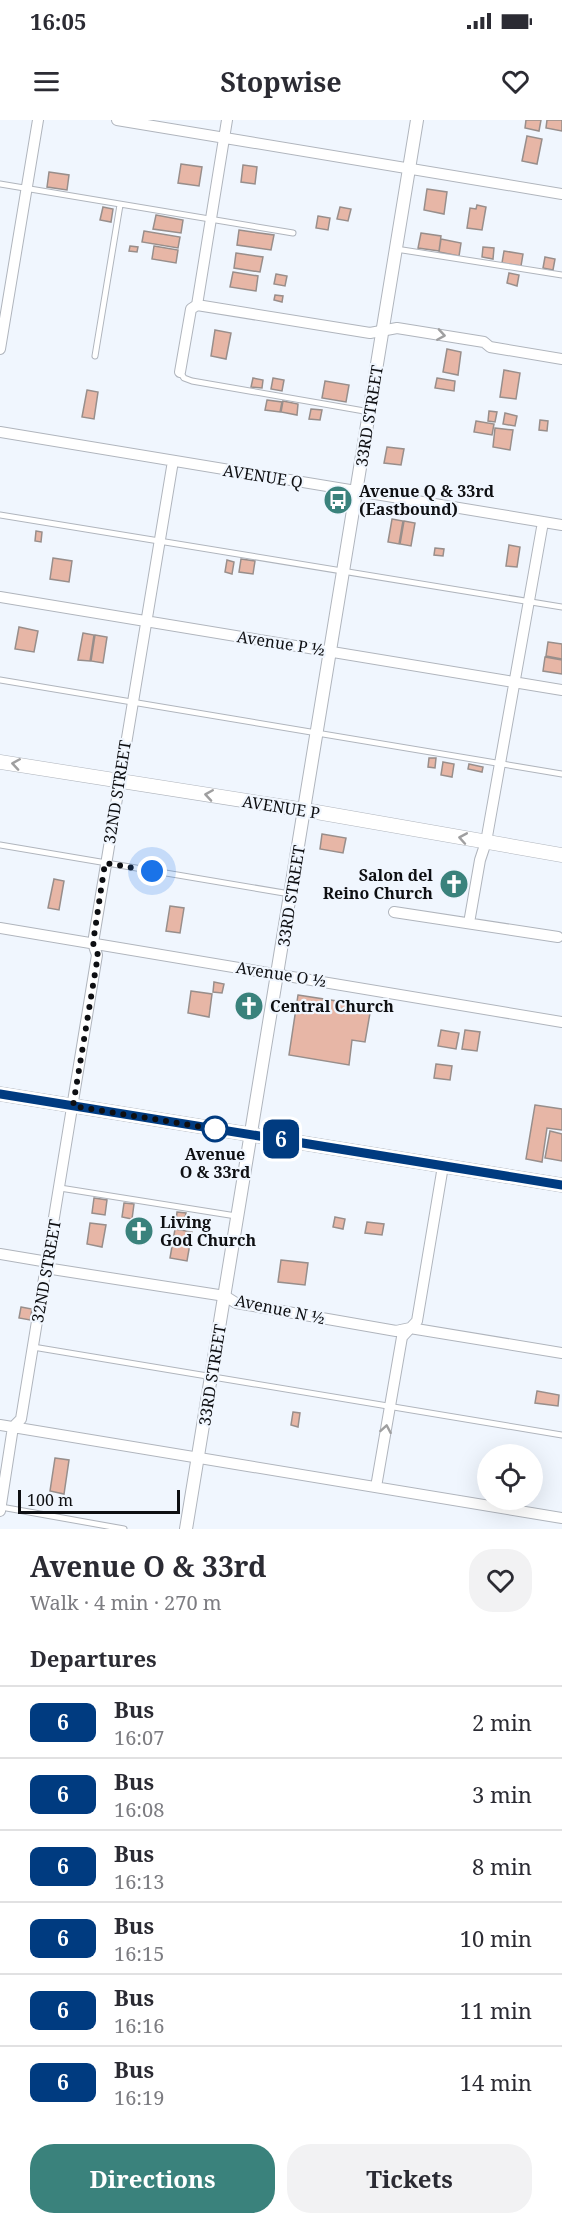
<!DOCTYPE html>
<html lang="en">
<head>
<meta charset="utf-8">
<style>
	body { margin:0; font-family:"Noto Serif",serif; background:#f2f2f3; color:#2b2b33; height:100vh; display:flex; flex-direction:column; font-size:22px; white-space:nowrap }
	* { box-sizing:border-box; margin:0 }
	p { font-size:20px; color:#7c7c81 }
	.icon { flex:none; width:33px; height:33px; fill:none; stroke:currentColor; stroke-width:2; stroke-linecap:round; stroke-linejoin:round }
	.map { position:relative; height:1409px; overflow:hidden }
	.panel { display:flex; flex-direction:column; background:#fff; flex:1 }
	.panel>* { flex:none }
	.badge { padding:0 12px; border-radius:9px; font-size:21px; line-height:39px }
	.fabs { position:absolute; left:477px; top:1324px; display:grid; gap:12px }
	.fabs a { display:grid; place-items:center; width:66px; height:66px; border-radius:50%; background:#fff; box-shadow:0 6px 24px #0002; font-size:30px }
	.scale { position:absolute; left:18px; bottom:15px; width:162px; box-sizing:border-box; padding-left:6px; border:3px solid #0e0f12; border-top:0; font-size:16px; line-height:21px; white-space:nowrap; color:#0e0f12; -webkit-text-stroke:4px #f0f6fe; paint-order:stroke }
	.you { position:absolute; width:30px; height:30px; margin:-15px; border:4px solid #fff; border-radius:50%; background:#1a73e8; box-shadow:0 0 0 9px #1a73e833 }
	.map>.badge { position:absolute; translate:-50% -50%; box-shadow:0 0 0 3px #fff }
	h2 { padding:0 30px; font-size:22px; line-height:54px }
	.round { display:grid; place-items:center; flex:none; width:63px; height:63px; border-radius:24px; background:#f2f2f3 }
	.summary { display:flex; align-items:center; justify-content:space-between; height:102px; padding:0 30px }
	h1 { font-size:28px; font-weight:700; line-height:45px }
	.button { display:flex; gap:12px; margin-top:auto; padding:12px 30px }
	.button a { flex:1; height:69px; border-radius:24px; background:#3a827c; color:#fff; font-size:24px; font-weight:700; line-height:69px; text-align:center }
	.button a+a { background:#f2f2f3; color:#2b2b33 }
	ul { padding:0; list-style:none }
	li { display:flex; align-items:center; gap:18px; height:72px; padding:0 30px; border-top:2px solid #e1e1e2 }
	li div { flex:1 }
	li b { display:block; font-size:22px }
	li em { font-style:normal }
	li .badge { min-width:66px; font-weight:700; text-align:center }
	.status { display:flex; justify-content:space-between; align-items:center; height:42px; padding:0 30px; background:#fff; direction:ltr }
	.status svg { height:16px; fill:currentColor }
	header { display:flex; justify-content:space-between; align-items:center; height:78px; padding:0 30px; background:#fff; font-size:27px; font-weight:700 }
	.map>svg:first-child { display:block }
	.building { fill:#e7b6a6; stroke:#988e8b; stroke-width:1.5 }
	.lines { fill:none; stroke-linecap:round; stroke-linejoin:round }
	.service-casing { stroke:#b0b5bd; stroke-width:7 }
	.minor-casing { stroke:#b0b5bd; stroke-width:12 }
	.tertiary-casing { stroke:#b0b5bd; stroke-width:14 }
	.secondary-casing { stroke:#b0b5bd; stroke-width:15 }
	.service { stroke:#fff; stroke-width:5 }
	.minor { stroke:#fff; stroke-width:10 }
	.tertiary { stroke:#fff; stroke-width:12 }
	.secondary { stroke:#fff; stroke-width:14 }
	.oneway { stroke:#9f9fa0 }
	.line-casing { stroke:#fff; stroke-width:14 }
	.line { stroke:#003b80; stroke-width:9 }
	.walk { stroke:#0e0f12; stroke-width:6; stroke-dasharray:0 10.8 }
	.stop-dot { fill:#fff; stroke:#003b80; stroke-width:3 }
	.labels { text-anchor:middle; stroke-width:4.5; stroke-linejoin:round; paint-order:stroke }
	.street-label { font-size:16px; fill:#0e0f12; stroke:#f0f6fe }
	.poi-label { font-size:16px; font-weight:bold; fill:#0e0f12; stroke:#f0f6fe; text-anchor:start }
	.stop-label { font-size:16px; font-weight:bold; fill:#0e0f12; stroke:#f0f6fe }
</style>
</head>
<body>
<div class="status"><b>16:05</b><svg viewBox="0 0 49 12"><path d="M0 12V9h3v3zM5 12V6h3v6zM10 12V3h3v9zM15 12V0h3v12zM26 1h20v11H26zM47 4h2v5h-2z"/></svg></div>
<header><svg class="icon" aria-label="menu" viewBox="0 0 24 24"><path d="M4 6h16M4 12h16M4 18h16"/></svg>Stopwise<svg class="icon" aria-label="heart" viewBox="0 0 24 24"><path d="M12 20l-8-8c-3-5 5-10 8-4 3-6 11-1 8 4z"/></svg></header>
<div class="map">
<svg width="562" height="1409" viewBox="0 0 562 1409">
	<rect width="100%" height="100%" fill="#f0f6fe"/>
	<!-- building -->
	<path class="building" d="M526 0H541L539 11 525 8Z
		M547 0H562V11L546 8Z
		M527 16 542 19 537 44 522 41Z
		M181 44 202 47 199 66 178 63Z
		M243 45 257 47 255 64 241 62Z
		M49 52 69 55 67 70 47 67Z
		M427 69 447 72 444 94 424 90Z
		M477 85 486 87 482 110 467 108 470 88 476 89Z
		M103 87 113 89 111 102 100 100Z
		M340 87 351 89 348 101 337 99Z
		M156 95 183 100 181 113 153 109Z
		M318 96 330 98 328 110 316 108Z
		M239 110 274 115 271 130 237 125Z
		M144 111 180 117 178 128 142 122Z
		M421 113 441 116 439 131 418 128Z
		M441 119 461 123 459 136 439 132Z
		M130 126 138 127 137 132 129 131Z
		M154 126 178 130 176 143 152 139Z
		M483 127 494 128 493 139 482 137Z
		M504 131 523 134 521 146 502 143Z
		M236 133 263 137 260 152 234 148Z
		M545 137 555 139 553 150 543 148Z
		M233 152 258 156 256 171 230 167Z
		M509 153 519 155 517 166 507 163Z
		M276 154 287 156 285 166 274 164Z
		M275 175 283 176 282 182 274 180Z
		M215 210 231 213 226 239 211 236Z
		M447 229 461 232 458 255 443 252Z
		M504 250 520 253 516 279 500 277Z
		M253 258 263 260 262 268 251 267Z
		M273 258 284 260 282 271 271 269Z
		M437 258 455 261 454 271 435 268Z
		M325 261 349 265 346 282 322 278Z
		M87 270 98 272 94 299 82 297Z
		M267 280 282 282 280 292 265 290Z
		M283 281 298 284 297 295 281 292Z
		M311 289 322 290 320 300 309 299Z
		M489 291 497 292 495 302 488 301Z
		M505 293 517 296 515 306 503 304Z
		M540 300 548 301 547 311 539 310Z
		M476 301 494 304 492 315 474 312Z
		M495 308 513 310 510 330 493 327Z
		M387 327 404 329 401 345 384 343Z
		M392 399 403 401 399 424 388 422Z
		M404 401 415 403 411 426 400 424Z
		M36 411 42 412 41 422 35 421Z
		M509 425 520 427 517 447 506 446Z
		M435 428 444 429 443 436 434 435Z
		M53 438 72 441 69 462 50 459Z
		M241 439 255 441 253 454 239 452Z
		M227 440 234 442 232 454 225 452Z
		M19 507 38 511 34 532 15 529Z
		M83 513 94 515 90 541 78 540Z
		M95 515 107 517 103 543 91 541Z
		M548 522 562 524V539L546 536Z
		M545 537 562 540V554L543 551Z
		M429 638H436L435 648 428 647Z
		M443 642 454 644 452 657 441 655Z
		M469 644 483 647 482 652 468 649Z
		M322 714 346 718 343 733 320 729Z
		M54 759 64 761 59 790 48 788Z
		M170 786 184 788 180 813 166 811Z
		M214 862 224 864 222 873 213 872Z
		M191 871 212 874 209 897 188 893Z
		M298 875 356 884 355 891 370 893 365 922 352 920 349 945 289 935Z
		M441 910 459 913 456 929 438 926Z
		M465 910 480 912 477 931 462 929Z
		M436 944 452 946 450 960 434 958Z
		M535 985 562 989V1010L547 1008 542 1042 526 1039Z
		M550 1011 562 1014V1041L545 1038Z
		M94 1078 107 1080 105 1095 92 1093Z
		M124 1083 134 1084 132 1099 122 1097Z
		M177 1092 186 1093 184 1102 176 1101Z
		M335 1097 345 1099 343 1109 333 1107Z
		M367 1102 384 1104 382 1115 365 1113Z
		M90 1103 106 1105 102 1127 87 1124Z
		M175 1109 192 1112 187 1141 170 1138Z
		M281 1140 308 1143 305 1165 278 1162Z
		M21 1187 32 1189 30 1200 19 1198Z
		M537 1271 559 1275 558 1286 535 1283Z
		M293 1292 300 1293 298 1307 291 1305Z
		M55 1338 69 1340 64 1374 50 1371Z"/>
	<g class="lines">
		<!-- service casing -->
		<g class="service-casing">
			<path id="service" d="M0 64 293 113
				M396 129 562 155
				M95 236 120 85
				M180 252 184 258 192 261 370 292
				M0 395 562 487
				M0 560 562 654
				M0 725 290 774
				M60 1068 236 1096
				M33 1227 562 1315
				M1 1387 124 1409"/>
		</g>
		<!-- minor casing -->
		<g class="minor-casing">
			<path id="minor" d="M117 0 562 74
				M197 185 370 213 397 208 484 222 490 227 562 239
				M0 229 38 0
				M180 252 191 189 197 185 227 0
				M0 312 562 405
				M0 477 562 570
				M394 792 558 817
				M469 803 480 740 486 722 543 402
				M0 808 562 902
				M0 1134 42 1141 52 1149 225 1176 236 1183 396 1211 410 1208 562 1233
				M0 1305 562 1398
				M376 1367 402 1217 417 1201 443 1046
				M0 1391 13 1307 21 1299 97 835 93 823 173 341"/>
		</g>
		<!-- tertiary casing -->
		<g class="tertiary-casing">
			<path id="tertiary" d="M186 1409 417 0"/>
		</g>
		<!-- secondary casing -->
		<g class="secondary-casing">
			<path id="secondary" d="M0 642 305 690 562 735
				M0 974 562 1065"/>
		</g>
		<!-- service -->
		<use href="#service" class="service"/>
		<!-- minor -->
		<use href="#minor" class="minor"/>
		<!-- tertiary -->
		<use href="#tertiary" class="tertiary"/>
		<!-- secondary -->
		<use href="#secondary" class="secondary"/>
	</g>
	<!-- one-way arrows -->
	<defs><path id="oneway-chevron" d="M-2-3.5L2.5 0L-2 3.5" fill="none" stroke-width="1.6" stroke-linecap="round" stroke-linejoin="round" transform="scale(1.5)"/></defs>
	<g class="oneway">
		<use href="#oneway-chevron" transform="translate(441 215) rotate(9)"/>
		<use href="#oneway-chevron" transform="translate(16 644) rotate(-171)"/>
		<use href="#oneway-chevron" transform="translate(209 675) rotate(-171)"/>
		<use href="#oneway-chevron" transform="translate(463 718) rotate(-170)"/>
		<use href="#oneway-chevron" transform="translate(386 1309) rotate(-80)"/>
	</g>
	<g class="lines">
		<!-- line casing -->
		<g class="line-casing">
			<path id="line" d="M0 974 562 1065"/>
		</g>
		<!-- line -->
		<use href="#line" class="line"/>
		<!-- walk -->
		<path class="walk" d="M152 751 105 743 93 823 98 835 73 986 215 1009"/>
	</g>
	<!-- icons -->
	<defs>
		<g id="bus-disc" transform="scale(1.5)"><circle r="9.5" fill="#3a827c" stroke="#f0f6fe"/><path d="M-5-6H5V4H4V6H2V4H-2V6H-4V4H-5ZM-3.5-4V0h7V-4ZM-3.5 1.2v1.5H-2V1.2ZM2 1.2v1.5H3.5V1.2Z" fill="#fff"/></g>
		<g id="church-disc" transform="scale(1.5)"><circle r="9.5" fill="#3a827c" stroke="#f0f6fe"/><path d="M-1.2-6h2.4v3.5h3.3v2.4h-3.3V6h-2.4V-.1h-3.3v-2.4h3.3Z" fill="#fff"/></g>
	</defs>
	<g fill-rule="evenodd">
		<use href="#bus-disc" x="338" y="380"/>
		<use href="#church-disc" x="454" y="764"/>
		<use href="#church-disc" x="249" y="886"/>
		<use href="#church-disc" x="139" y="1111"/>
	</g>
	<!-- markers -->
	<circle class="stop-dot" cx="215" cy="1009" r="12"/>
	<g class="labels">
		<!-- street labels -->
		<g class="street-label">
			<text transform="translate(369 296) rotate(-81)" y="6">33RD STREET</text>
			<text transform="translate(263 356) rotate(9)" y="6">AVENUE Q</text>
			<text transform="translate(281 523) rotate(9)" y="6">Avenue P ½</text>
			<text transform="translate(117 672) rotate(-81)" y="6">32ND STREET</text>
			<text transform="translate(281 687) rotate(9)" y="6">AVENUE P</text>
			<text transform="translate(291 776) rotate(-81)" y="6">33RD STREET</text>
			<text transform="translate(281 854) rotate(9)" y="6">Avenue O ½</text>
			<text transform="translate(46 1151) rotate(-80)" y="6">32ND STREET</text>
			<text transform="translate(280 1189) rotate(12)" y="6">Avenue N ½</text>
			<text transform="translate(212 1255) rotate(-81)" y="6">33RD STREET</text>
		</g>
		<!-- poi labels -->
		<g class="poi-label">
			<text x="359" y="377">Avenue Q &amp; 33rd<tspan x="359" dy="18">(Eastbound)</tspan></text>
			<text x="433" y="761" text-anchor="end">Salon del<tspan x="433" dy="18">Reino Church</tspan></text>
			<text x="270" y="892">Central Church</text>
			<text x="160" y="1108">Living<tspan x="160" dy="18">God Church</tspan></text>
		</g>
		<!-- stop labels -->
		<g class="stop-label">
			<text x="215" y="1040">Avenue<tspan x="215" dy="18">O &amp; 33rd</tspan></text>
		</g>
	</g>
</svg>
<div class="fabs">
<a><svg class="icon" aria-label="locate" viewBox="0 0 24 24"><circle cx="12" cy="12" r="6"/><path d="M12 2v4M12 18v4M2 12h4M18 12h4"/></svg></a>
</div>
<div class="scale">100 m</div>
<div class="you" style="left:152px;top:751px"></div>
<b class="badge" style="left:281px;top:1019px;background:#003b80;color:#fff">6</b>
</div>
<section class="panel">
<div class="summary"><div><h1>Avenue O &amp; 33rd</h1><p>Walk · 4 min · 270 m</p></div><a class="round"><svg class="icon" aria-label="heart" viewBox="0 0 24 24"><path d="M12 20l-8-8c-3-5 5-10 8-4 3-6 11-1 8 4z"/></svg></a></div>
<h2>Departures</h2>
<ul>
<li><span class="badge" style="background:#003b80;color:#fff">6</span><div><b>Bus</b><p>16:07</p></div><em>2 min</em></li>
<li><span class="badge" style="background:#003b80;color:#fff">6</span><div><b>Bus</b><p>16:08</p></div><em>3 min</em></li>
<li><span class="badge" style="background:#003b80;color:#fff">6</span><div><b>Bus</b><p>16:13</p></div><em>8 min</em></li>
<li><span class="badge" style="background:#003b80;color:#fff">6</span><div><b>Bus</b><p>16:15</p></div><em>10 min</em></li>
<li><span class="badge" style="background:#003b80;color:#fff">6</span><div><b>Bus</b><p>16:16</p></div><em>11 min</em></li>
<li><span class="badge" style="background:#003b80;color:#fff">6</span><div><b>Bus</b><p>16:19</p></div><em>14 min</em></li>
</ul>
<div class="button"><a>Directions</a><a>Tickets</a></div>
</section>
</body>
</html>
